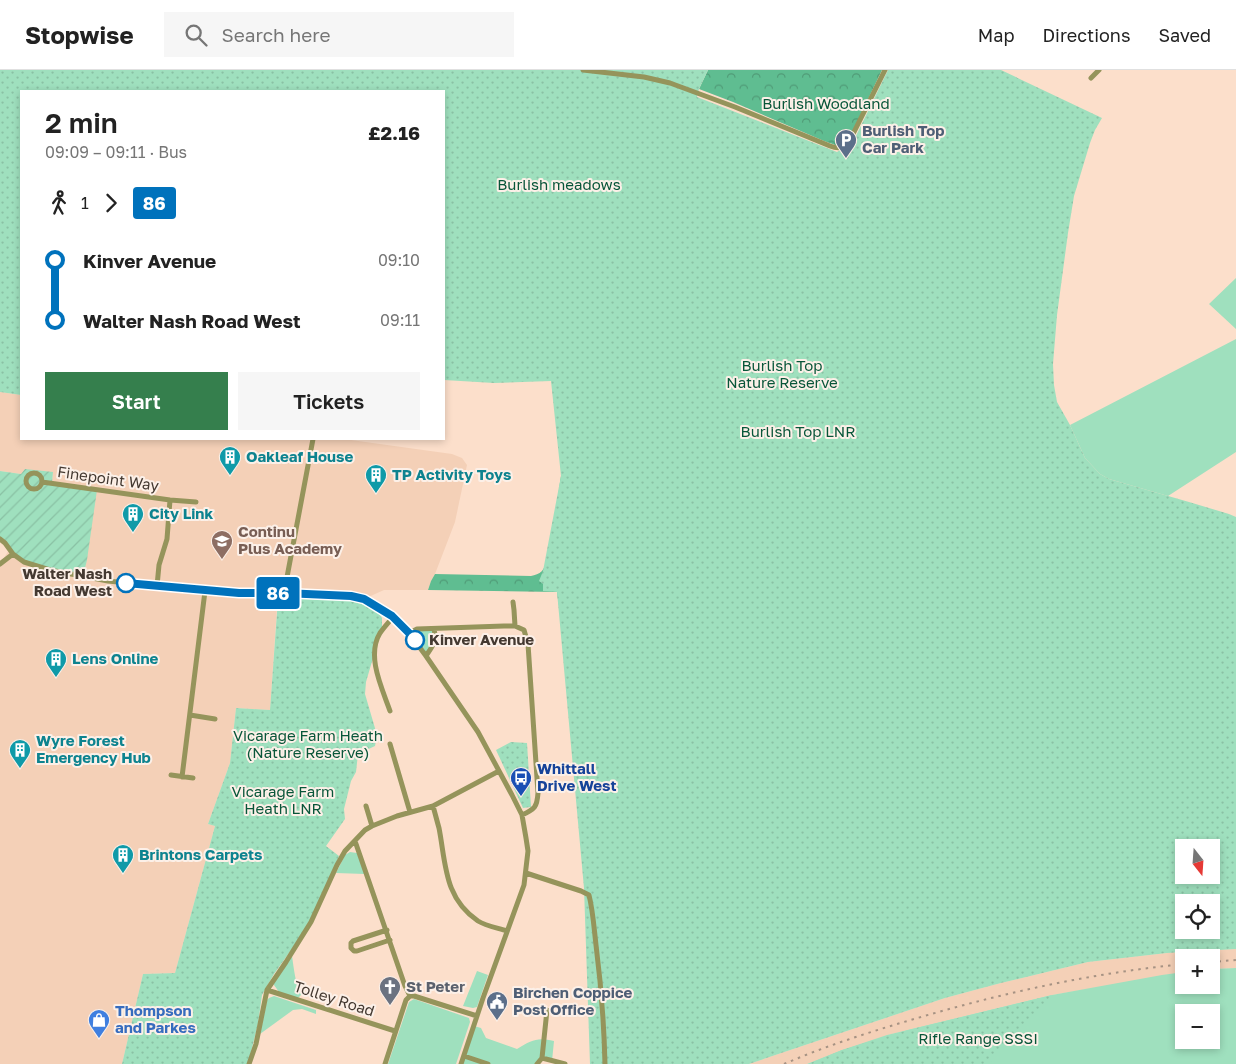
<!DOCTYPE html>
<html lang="en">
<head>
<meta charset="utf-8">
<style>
	body { margin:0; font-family:"Golos Text",sans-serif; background:#f6f6f6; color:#222; height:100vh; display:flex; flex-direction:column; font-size:19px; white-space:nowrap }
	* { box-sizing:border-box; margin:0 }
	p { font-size:16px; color:#767676 }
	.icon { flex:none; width:28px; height:28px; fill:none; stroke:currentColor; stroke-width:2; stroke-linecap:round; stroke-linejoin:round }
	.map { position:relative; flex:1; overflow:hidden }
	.drawer { position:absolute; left:20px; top:20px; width:425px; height:350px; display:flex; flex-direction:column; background:#fff; border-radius:0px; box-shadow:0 2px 8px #0003 }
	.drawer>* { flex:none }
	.badge { padding:0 10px; border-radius:4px; font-size:18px; line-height:32px }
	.needle { width:32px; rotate:163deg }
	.tools { position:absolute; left:1175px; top:769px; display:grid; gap:10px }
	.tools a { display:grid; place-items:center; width:45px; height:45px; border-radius:0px; background:#fff; box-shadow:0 2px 8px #0003; font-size:25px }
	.map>.badge { position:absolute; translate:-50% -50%; box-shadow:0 0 0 2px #fff }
	.legs { display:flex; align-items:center; gap:8px; height:55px; padding:0 25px; font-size:16px }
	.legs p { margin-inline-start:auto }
	.headline { display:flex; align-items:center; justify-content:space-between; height:85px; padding:0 25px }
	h1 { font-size:28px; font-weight:600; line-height:38px }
	.cta { display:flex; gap:10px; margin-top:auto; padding:10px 25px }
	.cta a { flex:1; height:58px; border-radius:0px; background:#357f4d; color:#fff; font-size:20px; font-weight:600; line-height:58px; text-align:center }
	.cta a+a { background:#f6f6f6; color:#222 }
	ul { padding:0 25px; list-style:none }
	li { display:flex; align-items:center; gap:18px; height:60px; font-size:19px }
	li i { display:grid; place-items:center; width:8px; height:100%; margin:0 6px; background:currentColor }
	li i::after { content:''; width:12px; height:12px; margin:-6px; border:4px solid; border-radius:50%; background:#fff }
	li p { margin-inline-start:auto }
	li:first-child i { background:linear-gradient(#0000 50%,currentColor 0) }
	li:last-child i { background:linear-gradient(currentColor 50%,#0000 0) }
	header { display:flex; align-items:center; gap:30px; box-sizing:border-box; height:70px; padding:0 25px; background:#fff; border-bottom:1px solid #e0e0e0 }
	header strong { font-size:24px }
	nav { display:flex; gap:28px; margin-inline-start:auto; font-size:18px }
	.search { width:350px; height:45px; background:#f6f6f6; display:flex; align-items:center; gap:12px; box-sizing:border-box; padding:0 18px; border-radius:0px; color:#767676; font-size:19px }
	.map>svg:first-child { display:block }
	.built { fill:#f4d0b7 }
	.grass { fill:#9fe0be; fill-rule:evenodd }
	.forest { fill:url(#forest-crowns) }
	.park { fill:url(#park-dots); fill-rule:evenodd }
	.garden { fill:url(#garden-furrows) }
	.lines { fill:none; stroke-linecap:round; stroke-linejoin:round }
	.minor { stroke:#95945b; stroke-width:5 }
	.rail { stroke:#a69283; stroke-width:2; stroke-dasharray:2.5 5; stroke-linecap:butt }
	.line-1-casing { stroke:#fff; stroke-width:11 }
	.line-1 { stroke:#0072bc; stroke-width:8 }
	.stop-1-dot { fill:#fff; stroke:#0072bc; stroke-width:2.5 }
	.labels { text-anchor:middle; stroke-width:4; stroke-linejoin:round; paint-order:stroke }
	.park-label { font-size:15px; fill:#085639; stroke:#fcf0e8 }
	.service-label { font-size:15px; font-weight:bold; fill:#4e5e75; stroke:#fcf0e8; text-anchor:start }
	.culture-label { font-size:15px; font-weight:bold; fill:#0d838f; stroke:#fcf0e8; text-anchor:start }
	.street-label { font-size:15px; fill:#443931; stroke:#fcf0e8 }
	.education-label { font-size:15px; font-weight:bold; fill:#785e54; stroke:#fcf0e8; text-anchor:start }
	.stop-label { font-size:15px; font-weight:bold; fill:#443931; stroke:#fcf0e8; text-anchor:end }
	.transit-label { font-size:15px; font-weight:bold; fill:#164399; stroke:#fcf0e8; text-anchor:start }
	.worship-label { font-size:15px; font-weight:bold; fill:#5b616d; stroke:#fcf0e8; text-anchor:start }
	.shop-label { font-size:15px; font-weight:bold; fill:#366cbe; stroke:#fcf0e8; text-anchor:start }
</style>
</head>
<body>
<header>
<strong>Stopwise</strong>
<div class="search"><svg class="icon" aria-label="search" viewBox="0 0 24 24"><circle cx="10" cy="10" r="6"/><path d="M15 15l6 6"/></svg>Search here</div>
<nav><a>Map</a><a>Directions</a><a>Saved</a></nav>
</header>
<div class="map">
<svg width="1236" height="994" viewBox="0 0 1236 994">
	<defs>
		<pattern id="forest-crowns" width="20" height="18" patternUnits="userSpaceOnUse" patternTransform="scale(1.25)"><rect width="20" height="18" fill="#5fbd91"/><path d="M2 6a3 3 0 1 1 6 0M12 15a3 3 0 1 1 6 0" fill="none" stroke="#509b77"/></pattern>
		<pattern id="park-dots" width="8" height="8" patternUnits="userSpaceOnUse" patternTransform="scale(1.25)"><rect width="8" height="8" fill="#9fe0be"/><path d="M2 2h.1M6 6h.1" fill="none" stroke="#8ac1a4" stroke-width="1.8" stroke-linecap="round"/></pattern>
		<pattern id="garden-furrows" width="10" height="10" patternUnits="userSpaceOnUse" patternTransform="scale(1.25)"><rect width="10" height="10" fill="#9fe0be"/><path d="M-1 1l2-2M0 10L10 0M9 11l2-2" fill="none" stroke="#8ac1a4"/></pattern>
	</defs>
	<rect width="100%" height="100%" fill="#fcdfcb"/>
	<!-- built -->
	<path class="built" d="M0 322 21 325V369L351 370 452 384 462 388 467 395 455 452 435 504 431 511 428 520H384L364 529 278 523 270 640 236 638 230 693 208 754 215 756 175 903 143 904 122 994H0V494L52 413 53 402 21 404 0 401Z
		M1236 879V898L1211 899V888H1184V903L1052 925 908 960 888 965 807 994H749L945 928 1001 913 1088 892 1167 883Z"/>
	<!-- grass -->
	<path class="grass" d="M1236 208V259L1209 234Z
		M1236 269V382L1168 426 1109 409 1100 404 1085 388 1070 355Z
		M417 559H434L435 565 426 586 410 564Z
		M350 782 357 783 365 804 336 803 345 785Z
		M292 886C294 899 295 914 302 924L298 928 279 922 274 915V912Z
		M1236 898V994H807L842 980 887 965 1052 925 1162 905 1184 902V915H1211V899ZM1184 942H1211V970H1184Z
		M477 901 488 905 477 937 473 938 463 936Z
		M274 926 316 940V944L302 939 293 940 260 964 267 930 269 928Z
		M414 929 469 948 470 952 456 994H388L409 932Z
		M474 956 481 958 486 968 517 979C532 970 537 967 554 971L552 991 546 989 537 994H461Z"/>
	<!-- forest -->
	<path class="forest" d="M708 0H882L848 71 844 75 838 76 824 71 733 32 699 19Z
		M561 406 577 665 557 522 428 520 431 511 435 504 531 506C535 505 539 504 542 501 551 492 558 423 561 406Z"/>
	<!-- park -->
	<path class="park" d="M0 0H708L699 19 697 27 837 82 846 76 848 78 852 74 888 0H1001L1102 48 1095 60 1090 73 1074 126 1068 163 1057 245 1053 294 1054 315 1057 332 1070 355 1085 388 1100 404 1109 409 1189 432 1229 444 1236 447V879L1167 883 1088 892 1001 913 945 928 749 994H590L584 818 557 522 543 521V514L539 511 543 501 561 406 551 311 494 313 444 310V21H21V325L0 322ZM1184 778H1211V805H1184ZM1184 832H1211V860H1184Z
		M278 528 347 530 369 536 376 539 382 548V557L366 612 365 624 377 665 375 676 358 684 356 702 351 711 344 739 345 749 326 776 339 786 311 852 274 904 262 925 258 954 248 994H122L143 904 175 903 215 756 208 754 230 693 236 638 270 640Z
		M511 672 527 673 531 737 523 738 496 680Z
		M1052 925 989 994H808L842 980 908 960Z"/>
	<!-- garden -->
	<path class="garden" d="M25 399 53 402 52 413 97 420 87 490 83 506 24 492 0 469V401L21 404Z"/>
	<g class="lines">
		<!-- minor -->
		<path class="minor" d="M583 0 644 7 670 13 735 37 830 76C838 79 844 79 849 72L885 0
			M1091 8 1099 0
			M26 411a8 8 0 1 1 16 0a8 8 0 1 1-16 0Z
			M42 412 170 430 196 432
			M0 469 5 473 13 484 24 492 50 500 108 511 205 521 239 523H278L351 525 364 529 372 533 393 547 409 563 426 586 478 662 512 725 522 745 526 768 528 781 524 815 483 928 461 994
			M0 494 13 484
			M157 516 159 495 167 469 170 430
			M284 523 313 369
			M513 532 514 540 515 556
			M409 563 417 559 504 556H515L524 560 528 574 538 723C537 737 535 739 522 745
			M426 586C433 575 437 572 434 559
			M390 641C382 618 366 586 380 563 384 557 389 552 393 547
			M190 645 215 649
			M390 674 410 742
			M171 705 193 708
			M182 707 205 521
			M366 736 372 756
			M433 736C435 743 437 751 439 758 446 794 444 828 478 851 486 856 498 858 507 861
			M355 771 405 916 410 926
			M526 803 581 821 589 825C593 841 594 858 596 875 601 914 604 954 605 994
			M387 860 353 871 351 873V878L354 881H357L390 870
			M267 920 395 961
			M464 986 488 994
			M542 988 565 994
			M249 994 256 974 267 920 286 892 311 852 337 795 345 781 365 760 372 756 397 746 433 736 499 701
			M385 994 406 930 410 926H414L477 946
			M537 994 542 988 547 940"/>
		<!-- rail -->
		<path class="rail" d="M1211 892 1236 890
			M784 994C835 972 889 956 942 941 1021 919 1102 902 1184 894"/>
	</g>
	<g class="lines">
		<!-- line-1 casing -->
		<g class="line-1-casing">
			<path id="line-1" d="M126 513 239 523H284L351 526 364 529 392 546 409 563 415 570"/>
		</g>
		<!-- line-1 -->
		<use href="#line-1" class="line-1"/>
	</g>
	<!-- icons -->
	<defs>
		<g id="parking-pin" transform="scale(1.125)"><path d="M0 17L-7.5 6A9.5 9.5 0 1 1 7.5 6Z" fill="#5c6f8a" stroke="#fcf0e8"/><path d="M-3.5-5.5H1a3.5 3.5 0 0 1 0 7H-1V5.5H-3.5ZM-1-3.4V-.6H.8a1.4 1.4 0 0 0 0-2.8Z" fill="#fff"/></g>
		<g id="building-pin" transform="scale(1.125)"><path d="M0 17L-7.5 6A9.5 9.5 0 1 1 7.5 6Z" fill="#0f9aa8" stroke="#fcf0e8"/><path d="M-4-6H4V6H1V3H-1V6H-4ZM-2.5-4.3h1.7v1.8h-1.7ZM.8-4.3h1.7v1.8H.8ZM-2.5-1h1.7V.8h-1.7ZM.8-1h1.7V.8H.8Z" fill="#fff"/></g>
		<g id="school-pin" transform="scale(1.125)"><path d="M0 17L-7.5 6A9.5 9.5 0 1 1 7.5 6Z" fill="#8d6e63" stroke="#fcf0e8"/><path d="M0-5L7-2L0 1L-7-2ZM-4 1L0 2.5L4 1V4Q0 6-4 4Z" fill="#fff"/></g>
		<g id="bus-pin" transform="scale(1.125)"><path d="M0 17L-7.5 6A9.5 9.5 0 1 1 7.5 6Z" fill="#1a4fb4" stroke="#fcf0e8"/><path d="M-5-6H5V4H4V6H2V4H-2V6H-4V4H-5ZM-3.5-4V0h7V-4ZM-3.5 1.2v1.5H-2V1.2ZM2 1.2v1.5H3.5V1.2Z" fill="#fff"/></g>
		<g id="church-pin" transform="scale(1.125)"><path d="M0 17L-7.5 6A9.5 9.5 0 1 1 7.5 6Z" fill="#6b7280" stroke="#fcf0e8"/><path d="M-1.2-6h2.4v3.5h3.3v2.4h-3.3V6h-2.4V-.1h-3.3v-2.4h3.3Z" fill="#fff"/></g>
		<g id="civic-pin" transform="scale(1.125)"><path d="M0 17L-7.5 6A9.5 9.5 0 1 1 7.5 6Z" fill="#5c6f8a" stroke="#fcf0e8"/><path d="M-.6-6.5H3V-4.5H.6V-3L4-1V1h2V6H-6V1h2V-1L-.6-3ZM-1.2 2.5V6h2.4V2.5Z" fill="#fff"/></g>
		<g id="shop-pin" transform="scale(1.125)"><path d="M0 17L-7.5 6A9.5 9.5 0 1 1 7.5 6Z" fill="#3f7fe0" stroke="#fcf0e8"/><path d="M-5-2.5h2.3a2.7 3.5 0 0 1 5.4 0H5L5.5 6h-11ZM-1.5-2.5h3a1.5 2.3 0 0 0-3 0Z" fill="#fff"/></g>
	</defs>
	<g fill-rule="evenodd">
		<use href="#parking-pin" x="846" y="70"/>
		<use href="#building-pin" x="230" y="387"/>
		<use href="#building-pin" x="376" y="405"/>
		<use href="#building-pin" x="133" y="444"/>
		<use href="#school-pin" x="222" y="471"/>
		<use href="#building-pin" x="56" y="589"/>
		<use href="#building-pin" x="20" y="680"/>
		<use href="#bus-pin" x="521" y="708"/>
		<use href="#building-pin" x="123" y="785"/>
		<use href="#church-pin" x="390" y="917"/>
		<use href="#civic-pin" x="497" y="932"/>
		<use href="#shop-pin" x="99" y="950"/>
	</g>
	<!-- markers -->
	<g class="stop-1-dot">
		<circle cx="126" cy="513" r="9"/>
		<circle cx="415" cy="570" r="9"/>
	</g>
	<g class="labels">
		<!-- park labels -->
		<g class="park-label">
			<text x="826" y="39">Burlish Woodland</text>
			<text x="559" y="120">Burlish meadows</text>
			<text x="782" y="301">Burlish Top<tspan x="782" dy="17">Nature Reserve</tspan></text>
			<text x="798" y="367">Burlish Top LNR</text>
			<text x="308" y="671">Vicarage Farm Heath<tspan x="308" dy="17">(Nature Reserve)</tspan></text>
			<text x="283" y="727">Vicarage Farm<tspan x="283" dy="17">Heath LNR</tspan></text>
			<text x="978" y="974">Rifle Range SSSI</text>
		</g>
		<!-- service labels -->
		<g class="service-label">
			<text x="862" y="66">Burlish Top<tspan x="862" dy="17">Car Park</tspan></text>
			<text x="513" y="928">Birchen Coppice<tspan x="513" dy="17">Post Office</tspan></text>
		</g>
		<!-- culture labels -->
		<g class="culture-label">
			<text x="246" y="392">Oakleaf House</text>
			<text x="392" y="410">TP Activity Toys</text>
			<text x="149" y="449">City Link</text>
			<text x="72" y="594">Lens Online</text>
			<text x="36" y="676">Wyre Forest<tspan x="36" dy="17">Emergency Hub</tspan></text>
			<text x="139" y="790">Brintons Carpets</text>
		</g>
		<!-- street labels -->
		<g class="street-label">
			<text transform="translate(108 409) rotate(8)" y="5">Finepoint Way</text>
			<text transform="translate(334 929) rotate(18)" y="5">Tolley Road</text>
		</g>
		<!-- education labels -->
		<g class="education-label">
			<text x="238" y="467">Continu<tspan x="238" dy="17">Plus Academy</tspan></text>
		</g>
		<!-- stop labels -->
		<g class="stop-label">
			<text x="112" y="509">Walter Nash<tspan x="112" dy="17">Road West</tspan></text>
			<text x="429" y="575" text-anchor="start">Kinver Avenue</text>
		</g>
		<!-- transit labels -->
		<g class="transit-label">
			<text x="537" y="704">Whittall<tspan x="537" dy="17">Drive West</tspan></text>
		</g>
		<!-- worship labels -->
		<g class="worship-label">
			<text x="406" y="922">St Peter</text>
		</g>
		<!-- shop labels -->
		<g class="shop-label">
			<text x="115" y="946">Thompson<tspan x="115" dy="17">and Parkes</tspan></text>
		</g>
	</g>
</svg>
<div class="tools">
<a><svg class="needle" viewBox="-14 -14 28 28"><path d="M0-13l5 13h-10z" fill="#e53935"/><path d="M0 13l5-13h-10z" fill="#767676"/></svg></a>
<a><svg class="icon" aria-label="locate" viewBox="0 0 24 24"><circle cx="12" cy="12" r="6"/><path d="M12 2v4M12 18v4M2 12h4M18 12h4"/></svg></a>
<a>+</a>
<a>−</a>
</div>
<b class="badge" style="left:278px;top:523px;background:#0072bc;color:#fff">86</b>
<section class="drawer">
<div class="headline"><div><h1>2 min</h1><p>09:09 – 09:11 · Bus</p></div><b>£2.16</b></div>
<div class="legs"><svg class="icon" aria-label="walk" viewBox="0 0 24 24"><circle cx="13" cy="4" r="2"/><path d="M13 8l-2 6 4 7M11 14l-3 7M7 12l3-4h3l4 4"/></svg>1<svg class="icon" aria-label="forward" viewBox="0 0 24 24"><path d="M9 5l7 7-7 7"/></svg><b class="badge" style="background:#0072bc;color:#fff">86</b></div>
<ul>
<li><i style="color:#0072bc"></i><b>Kinver Avenue</b><p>09:10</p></li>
<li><i style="color:#0072bc"></i><b>Walter Nash Road West</b><p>09:11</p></li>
</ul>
<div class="cta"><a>Start</a><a>Tickets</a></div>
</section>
</div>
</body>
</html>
